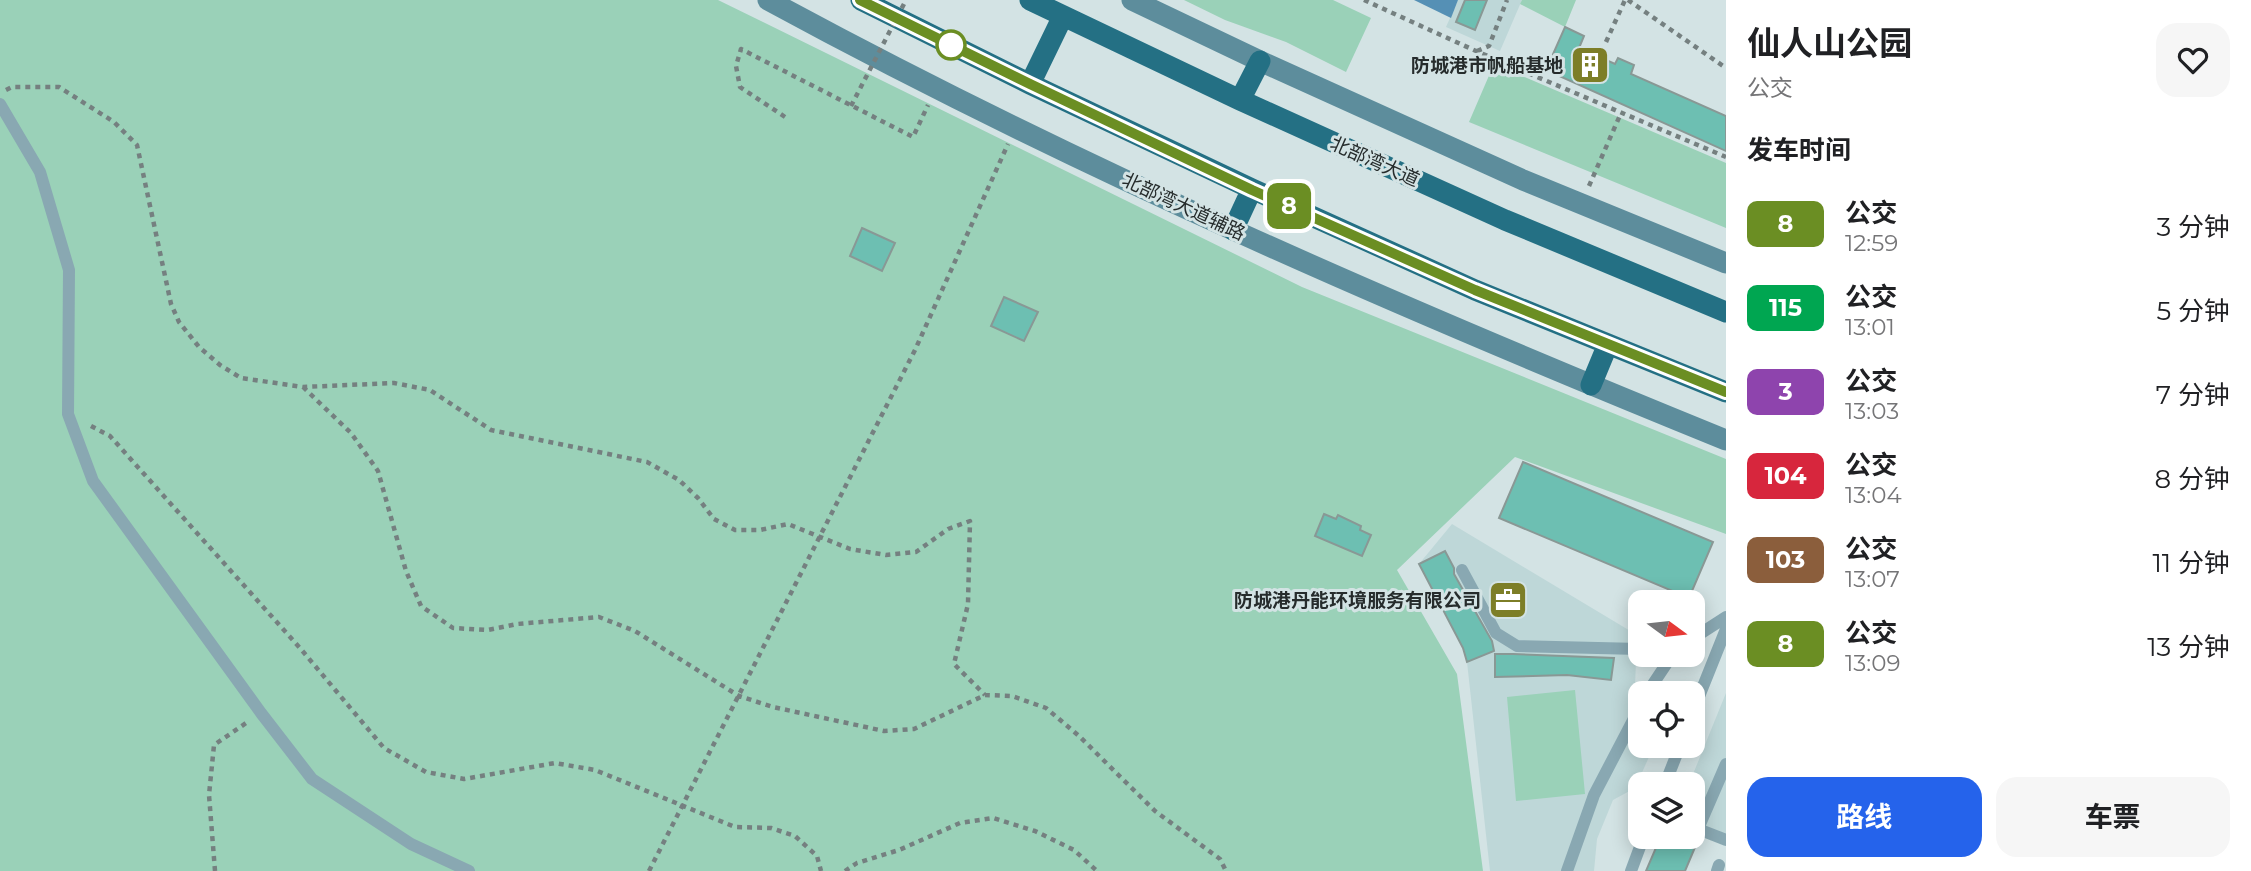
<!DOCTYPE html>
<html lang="zh">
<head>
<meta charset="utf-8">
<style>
	body { margin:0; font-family:Montserrat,"Noto Sans SC",sans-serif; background:#f6f6f6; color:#202124; height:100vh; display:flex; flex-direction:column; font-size:26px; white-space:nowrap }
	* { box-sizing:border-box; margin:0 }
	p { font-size:23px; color:#757577 }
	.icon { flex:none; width:38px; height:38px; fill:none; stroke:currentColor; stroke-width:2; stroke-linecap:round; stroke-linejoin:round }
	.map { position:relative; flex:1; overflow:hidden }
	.panel { display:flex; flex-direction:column; background:#fff; width:525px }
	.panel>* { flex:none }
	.badge { padding:0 14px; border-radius:10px; font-size:24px; line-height:46px }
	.needle { width:46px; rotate:105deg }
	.fabs { position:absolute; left:1628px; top:590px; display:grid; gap:14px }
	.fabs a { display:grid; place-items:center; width:77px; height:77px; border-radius:14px; background:#fff; box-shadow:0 4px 18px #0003; font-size:35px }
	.map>.badge { position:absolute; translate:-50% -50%; box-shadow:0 0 0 4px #fff }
	h2 { padding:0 21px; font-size:26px; line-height:63px }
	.round { display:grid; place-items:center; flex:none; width:74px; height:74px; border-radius:21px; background:#f6f6f6 }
	.overview { display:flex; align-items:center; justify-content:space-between; height:119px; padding:0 21px }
	h1 { font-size:33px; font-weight:700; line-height:52px }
	.cta { display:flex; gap:14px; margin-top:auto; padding:14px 21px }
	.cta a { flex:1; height:80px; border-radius:21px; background:#2563eb; color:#fff; font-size:28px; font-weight:700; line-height:80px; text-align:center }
	.cta a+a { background:#f6f6f6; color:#202124 }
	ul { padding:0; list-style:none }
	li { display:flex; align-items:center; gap:21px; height:84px; padding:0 21px }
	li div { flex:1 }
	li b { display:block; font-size:26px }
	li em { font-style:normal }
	li .badge { min-width:77px; font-weight:700; text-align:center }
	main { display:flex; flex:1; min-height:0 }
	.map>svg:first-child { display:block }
	.built { fill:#bed7d8 }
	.green { fill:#9ad1b8 }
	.water { fill:#5590b5 }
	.building { fill:#6dbfb2; stroke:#899895; stroke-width:2 }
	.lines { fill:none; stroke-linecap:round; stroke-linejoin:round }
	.path { stroke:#758080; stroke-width:4.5; stroke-dasharray:5 5; stroke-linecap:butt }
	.service { stroke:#89a8b2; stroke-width:12 }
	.secondary { stroke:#5d8d9c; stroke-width:21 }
	.trunk { stroke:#247084; stroke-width:21 }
	.path-bridge { stroke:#758080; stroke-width:4.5; stroke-dasharray:5 5; stroke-linecap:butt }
	.line-casing { stroke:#fff; stroke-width:16 }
	.line { stroke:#6b8e23; stroke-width:10 }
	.stop-dot { fill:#fff; stroke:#6b8e23; stroke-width:3.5 }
	.labels { text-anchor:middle; stroke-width:6; stroke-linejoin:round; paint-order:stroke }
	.poi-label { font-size:19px; font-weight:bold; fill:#262c2c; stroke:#d3e3e4; text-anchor:end }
	.street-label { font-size:19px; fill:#262c2c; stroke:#d3e3e4 }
</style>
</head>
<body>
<main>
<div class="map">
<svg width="1726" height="871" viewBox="0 0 1726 871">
	<rect width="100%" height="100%" fill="#d3e3e4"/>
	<!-- built -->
	<path class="built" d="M1458 0H1522L1500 51 1446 27Z
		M1452 524 1637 635 1635 686 1649 693H1640V746H1654L1635 788 1613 800 1597 839 1594 871H1490L1467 662 1463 648 1419 564Z
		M1726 693V845L1692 831V784H1689Z"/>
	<!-- green -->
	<path class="green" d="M0 0H718L1302 287 1726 459V534L1515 457 1397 570 1457 674 1483 871H0Z
		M1184 0H1333L1371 18 1346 72 1286 42 1225 20Z
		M1522 0H1576L1565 27 1520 4Z
		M1494 64 1726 163V228L1469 122Z
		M1575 690 1585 794 1516 801 1507 697Z"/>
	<!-- water -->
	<path class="water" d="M1414 0H1458L1451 18Z"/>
	<!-- building -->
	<path class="building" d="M1465 0H1487L1475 30 1456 22Z
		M1565 27 1584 36 1579 48 1615 64 1618 58 1634 65 1631 74 1726 116V151L1546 70Z
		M862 228 895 243 882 271 850 256Z
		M1004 297 1038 312 1024 341 991 326Z
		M1523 462 1713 542 1689 598 1499 518Z
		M1324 514 1336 519 1338 515 1361 526 1360 530 1371 535 1362 556 1315 536Z
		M1445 551 1454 568V574L1492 641 1494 651 1467 662 1463 648 1419 564Z
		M1495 654H1513L1614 658 1611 680 1567 675 1495 677Z
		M1661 836H1675L1696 845 1685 871H1646Z"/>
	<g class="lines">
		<!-- path -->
		<path class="path" d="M1364 0 1476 51 1726 157
			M1628 0 1726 68
			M1606 42 1625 0
			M1477 51 1489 46 1507 0
			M6 90 12 87H59L114 122 137 145 171 304 179 322 199 347 220 365 241 378 303 387 394 383 430 390 491 430 647 462 679 480 698 498 714 519 735 530H760L788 524 850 549 886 555 916 552 948 529 970 521 968 604 954 664 985 695
			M785 117 740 87 736 66 741 49 913 137 928 105
			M1589 186 1621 113
			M303 387 351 433 378 471 406 571 421 606 453 628 488 630 517 624 599 617 635 631 739 696 773 707 884 731 914 729 985 695 1012 696 1046 708 1079 736 1155 811 1220 859 1226 871
			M91 426 110 436 300 648 384 748 426 772 464 779 555 763 595 770 735 827 771 828 795 836 817 856 821 871
			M215 871 209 795 214 745 249 721
			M649 871 915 350 1008 144
			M845 871 857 863 899 850 960 823 993 818 1035 831 1074 850 1097 871"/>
		<!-- service -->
		<path class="service" d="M0 104 40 172 69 270 68 414 93 481 261 713 312 779 411 844 469 871
			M1462 570 1496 633 1517 646 1640 649
			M1692 639 1726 617
			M1647 693 1673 654
			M1692 714 1726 629
			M1726 764 1698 829 1726 840
			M1665 784 1680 746
			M1567 871 1594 795 1640 707
			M1631 871 1644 836
			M1717 871 1719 865"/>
		<!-- secondary -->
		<path class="secondary" d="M768 0C1077 168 1401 308 1726 440
			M1132 0 1260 61 1523 180 1726 263"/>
		<!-- trunk -->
		<path class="trunk" d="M861 0 1030 84 1252 189 1475 290 1726 392
			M1030 0 1240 100 1505 220 1726 312
			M1030 84 1063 16
			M1240 100 1260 61
			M1233 230 1252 189
			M1591 385 1608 344"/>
		<!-- path-bridge -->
		<path class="path-bridge" d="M851 106 906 0"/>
	</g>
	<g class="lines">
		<!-- line casing -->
		<g class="line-casing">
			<path id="line" d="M860 0 1030 84 1252 190 1475 290 1726 392"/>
		</g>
		<!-- line -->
		<use href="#line" class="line"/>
	</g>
	<!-- icons -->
	<defs>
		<g id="building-square" transform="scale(2.0125)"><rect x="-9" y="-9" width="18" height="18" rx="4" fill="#7d7e27" stroke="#d3e3e4"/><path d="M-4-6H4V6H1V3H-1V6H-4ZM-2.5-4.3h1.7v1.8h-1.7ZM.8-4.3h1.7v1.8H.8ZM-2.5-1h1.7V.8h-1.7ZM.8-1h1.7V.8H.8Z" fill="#fff"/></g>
		<g id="office-square" transform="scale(2.0125)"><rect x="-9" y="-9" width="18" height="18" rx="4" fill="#7d7e27" stroke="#d3e3e4"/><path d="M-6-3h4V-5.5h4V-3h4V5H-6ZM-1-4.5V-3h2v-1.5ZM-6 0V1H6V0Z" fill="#fff"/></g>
	</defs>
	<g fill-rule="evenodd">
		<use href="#building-square" x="1590" y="65"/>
		<use href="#office-square" x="1508" y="600"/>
	</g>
	<!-- markers -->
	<circle class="stop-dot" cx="951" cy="45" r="14"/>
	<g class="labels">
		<!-- poi labels -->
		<g class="poi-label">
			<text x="1563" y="72">防城港市帆船基地</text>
			<text x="1481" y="607">防城港丹能环境服务有限公司</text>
		</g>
		<!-- street labels -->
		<g class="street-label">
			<text transform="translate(1375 161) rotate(24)" y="7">北部湾大道</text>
			<text transform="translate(1184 206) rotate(25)" y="7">北部湾大道辅路</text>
		</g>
	</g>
</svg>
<div class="fabs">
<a><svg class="needle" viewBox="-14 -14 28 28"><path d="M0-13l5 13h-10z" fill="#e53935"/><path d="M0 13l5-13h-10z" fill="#757577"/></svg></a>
<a><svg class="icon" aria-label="locate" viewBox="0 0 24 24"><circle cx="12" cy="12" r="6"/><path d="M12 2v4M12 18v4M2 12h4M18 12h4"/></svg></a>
<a><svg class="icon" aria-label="layers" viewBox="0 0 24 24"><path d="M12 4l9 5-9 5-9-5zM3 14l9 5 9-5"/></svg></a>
</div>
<b class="badge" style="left:1289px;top:206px;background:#6b8e23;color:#fff">8</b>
</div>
<section class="panel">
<div class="overview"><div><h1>仙人山公园</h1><p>公交</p></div><a class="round"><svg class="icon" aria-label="heart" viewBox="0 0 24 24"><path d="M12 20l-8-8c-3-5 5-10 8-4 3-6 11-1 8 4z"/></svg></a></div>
<h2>发车时间</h2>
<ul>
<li><span class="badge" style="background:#6b8e23;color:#fff">8</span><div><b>公交</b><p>12:59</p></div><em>3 分钟</em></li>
<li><span class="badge" style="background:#00a651;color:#fff">115</span><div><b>公交</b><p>13:01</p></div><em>5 分钟</em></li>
<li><span class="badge" style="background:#8e44ad;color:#fff">3</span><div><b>公交</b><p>13:03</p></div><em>7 分钟</em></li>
<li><span class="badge" style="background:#d7263d;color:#fff">104</span><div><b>公交</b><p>13:04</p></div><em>8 分钟</em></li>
<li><span class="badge" style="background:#8b5e3c;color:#fff">103</span><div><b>公交</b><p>13:07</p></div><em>11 分钟</em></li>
<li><span class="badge" style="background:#6b8e23;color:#fff">8</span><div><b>公交</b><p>13:09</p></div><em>13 分钟</em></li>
</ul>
<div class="cta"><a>路线</a><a>车票</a></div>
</section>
</main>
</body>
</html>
